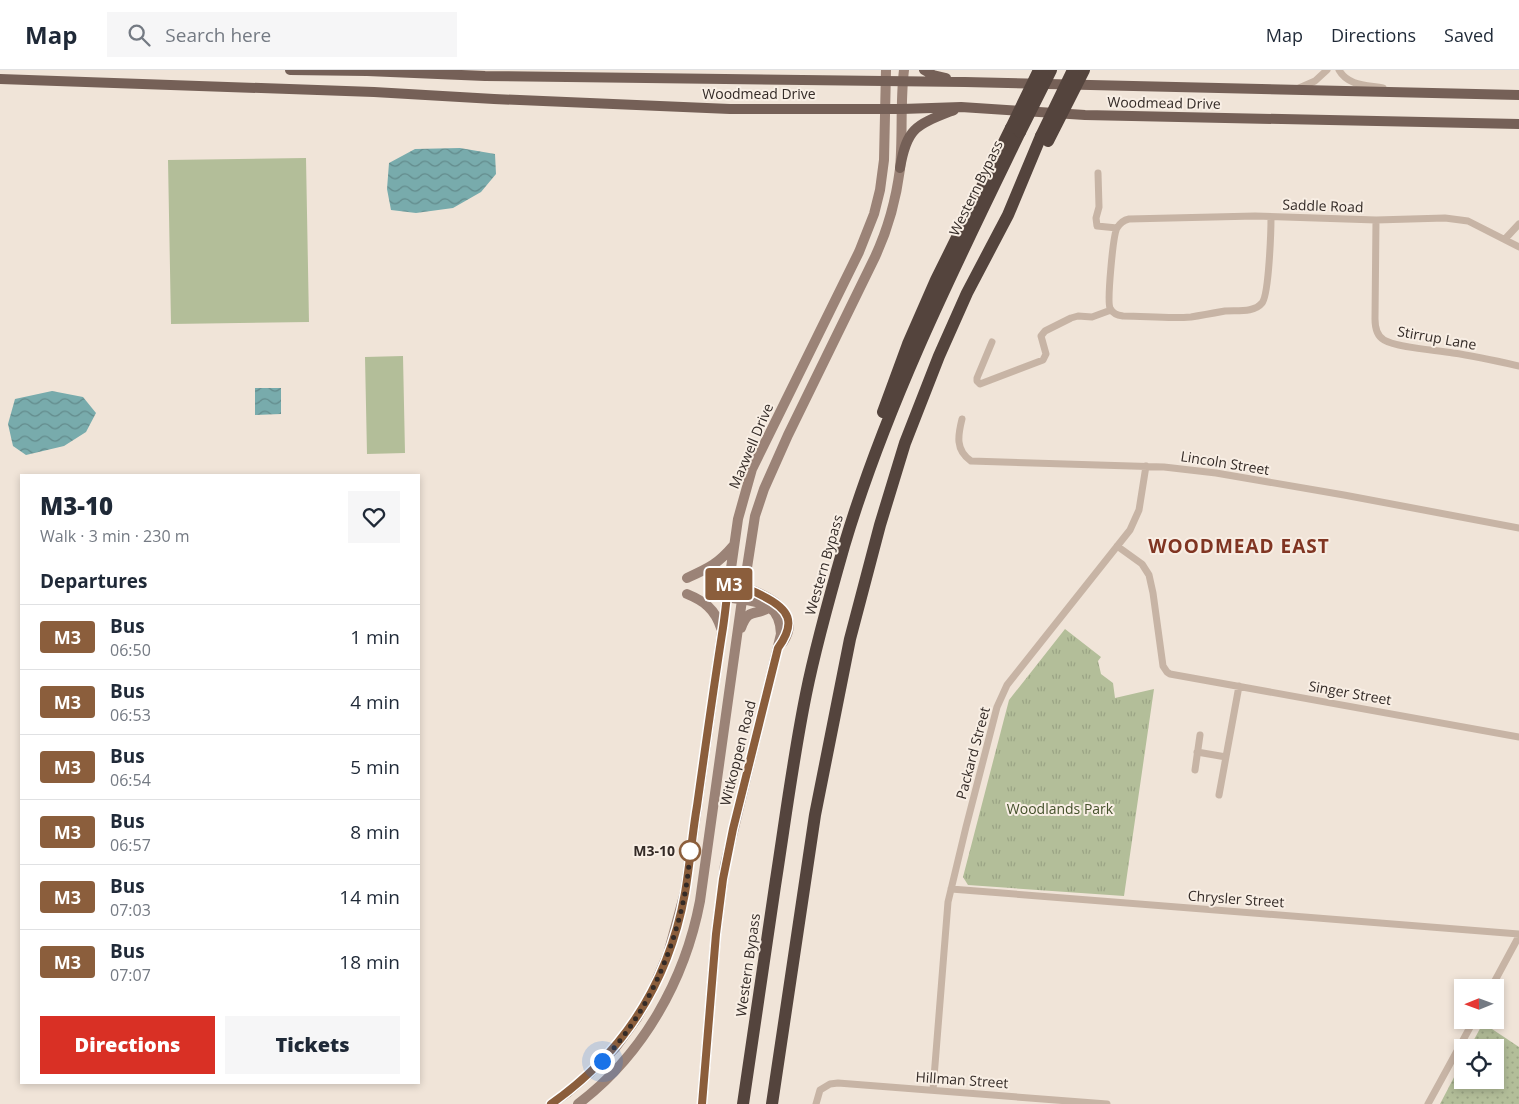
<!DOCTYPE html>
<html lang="en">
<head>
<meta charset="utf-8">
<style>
	body { margin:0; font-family:"Open Sans",sans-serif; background:#f6f6f7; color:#1f2937; height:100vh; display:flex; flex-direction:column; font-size:19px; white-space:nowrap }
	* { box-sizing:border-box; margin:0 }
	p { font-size:16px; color:#747a83 }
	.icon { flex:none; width:28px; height:28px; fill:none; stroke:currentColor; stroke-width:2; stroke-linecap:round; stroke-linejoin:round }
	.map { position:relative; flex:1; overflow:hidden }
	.side { position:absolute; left:20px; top:404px; width:400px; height:610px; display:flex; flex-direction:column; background:#fff; border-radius:0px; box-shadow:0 2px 8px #0003 }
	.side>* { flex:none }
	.badge { padding:0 10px; border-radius:4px; font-size:18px; line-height:32px }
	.needle { width:32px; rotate:269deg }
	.controls { position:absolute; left:1454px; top:909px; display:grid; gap:10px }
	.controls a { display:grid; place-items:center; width:50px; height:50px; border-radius:0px; background:#fff; box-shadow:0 2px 8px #0003; font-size:25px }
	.you { position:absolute; width:25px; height:25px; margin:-12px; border:4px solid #fff; border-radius:50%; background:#1a73e8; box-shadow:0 0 0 8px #1a73e833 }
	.map>.badge { position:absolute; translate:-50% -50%; box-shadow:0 0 0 2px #fff }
	h2 { padding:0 20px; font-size:19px; line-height:45px }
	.round { display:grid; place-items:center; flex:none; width:52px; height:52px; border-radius:0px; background:#f6f6f7 }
	.overview { display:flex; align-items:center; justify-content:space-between; height:85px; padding:0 20px }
	h1 { font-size:24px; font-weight:800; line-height:38px }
	.button { display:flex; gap:10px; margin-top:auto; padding:10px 20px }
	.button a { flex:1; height:58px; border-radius:0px; background:#d93025; color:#fff; font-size:20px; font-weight:800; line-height:58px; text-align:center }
	.button a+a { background:#f6f6f7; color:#1f2937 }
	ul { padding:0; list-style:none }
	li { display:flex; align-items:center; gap:15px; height:65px; padding:0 20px; border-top:1px solid #e0e1e3 }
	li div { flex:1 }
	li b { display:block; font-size:19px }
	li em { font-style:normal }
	li .badge { min-width:55px; font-weight:700; text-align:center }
	header { display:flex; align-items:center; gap:30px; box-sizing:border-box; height:70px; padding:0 25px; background:#fff; border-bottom:1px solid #e0e1e3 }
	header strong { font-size:24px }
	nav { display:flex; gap:28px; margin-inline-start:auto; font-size:18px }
	.search { width:350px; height:45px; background:#f6f6f7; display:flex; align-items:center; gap:12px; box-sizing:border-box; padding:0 18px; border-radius:0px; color:#747a83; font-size:19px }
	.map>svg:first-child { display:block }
	.grass { fill:url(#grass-dots) }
	.park { fill:url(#park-tufts) }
	.pitch { fill:#b3be99 }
	.water { fill:url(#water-waves) }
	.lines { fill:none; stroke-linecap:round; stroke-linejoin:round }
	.street { stroke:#c7b4a5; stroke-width:7 }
	.secondary { stroke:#9b8377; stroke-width:10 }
	.primary { stroke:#756057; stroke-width:10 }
	.highway { stroke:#54443d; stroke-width:12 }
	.highway-bridge { stroke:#54443d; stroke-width:12 }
	.line-casing { stroke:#fff; stroke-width:11 }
	.line { stroke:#8b5e3c; stroke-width:8 }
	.walk { stroke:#332a26; stroke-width:5; stroke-dasharray:0 9 }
	.stop-dot { fill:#fff; stroke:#8b5e3c; stroke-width:2.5 }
	.labels { text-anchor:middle; stroke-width:4; stroke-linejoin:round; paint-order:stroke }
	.street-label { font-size:14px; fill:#332a26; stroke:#f8eee4 }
	.park-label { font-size:14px; fill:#44512b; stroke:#f8eee4 }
	.stop-label { font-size:14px; font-weight:bold; fill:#332a26; stroke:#f8eee4; text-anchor:end }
	.district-label { font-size:19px; font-weight:bold; letter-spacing:1px; fill:#803522; stroke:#f8eee4 }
</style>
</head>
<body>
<header>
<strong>Map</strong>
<div class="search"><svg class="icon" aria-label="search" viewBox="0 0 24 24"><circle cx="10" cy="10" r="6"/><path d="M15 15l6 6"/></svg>Search here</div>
<nav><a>Map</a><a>Directions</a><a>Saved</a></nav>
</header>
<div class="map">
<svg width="1519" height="1034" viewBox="0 0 1519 1034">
	<defs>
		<pattern id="grass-dots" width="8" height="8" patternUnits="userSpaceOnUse" patternTransform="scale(1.25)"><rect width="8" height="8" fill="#b3be99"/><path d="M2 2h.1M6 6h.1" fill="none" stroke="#9aa384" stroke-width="1.8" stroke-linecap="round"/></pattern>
		<pattern id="park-tufts" width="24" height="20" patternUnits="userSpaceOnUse" patternTransform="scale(1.25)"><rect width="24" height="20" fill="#b3be99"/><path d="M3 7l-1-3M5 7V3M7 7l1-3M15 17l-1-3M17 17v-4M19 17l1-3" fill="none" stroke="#9aa384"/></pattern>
		<pattern id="water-waves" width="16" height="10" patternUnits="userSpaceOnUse" patternTransform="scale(1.25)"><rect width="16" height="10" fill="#78abac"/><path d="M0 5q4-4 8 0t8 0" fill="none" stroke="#638b8c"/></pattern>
	</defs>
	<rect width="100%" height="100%" fill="#f0e4d8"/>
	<!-- grass -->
	<path class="grass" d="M1483 953 1519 977V1034H1440L1462 992V1010H1495V978L1470 977Z"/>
	<!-- park -->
	<path class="park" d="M1065 559 1101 587 1098 591 1101 604 1113 613 1115 628 1154 619 1124 826 968 815 963 807 1009 630Z"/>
	<!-- pitch -->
	<path class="pitch" d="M306 88 309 252 171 254 168 90Z
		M403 286 405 383 367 384 365 287Z"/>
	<!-- water -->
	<path class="water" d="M460 78 495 84 496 104 481 122 453 138 416 143 391 140 387 119 389 93 415 79Z
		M255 318H281V344L255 345Z
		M52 321 83 327 96 343 86 362 64 376 26 385 13 376 8 354 15 329Z"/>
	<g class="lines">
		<!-- street -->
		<path class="street" d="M1339 0C1348 16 1367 15 1383 18
			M1299 18 1315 11 1327 0
			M1098 103 1099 137 1096 148 1097 156 1117 158
			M1271 147C1271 160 1269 225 1262 233 1254 243 1237 240 1225 241 1214 243 1203 245 1191 247 1169 249 1145 246 1123 246 1117 245 1113 244 1110 238 1107 231 1113 165 1117 158 1120 153 1124 150 1129 149L1255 146 1376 150 1445 148 1468 151 1519 177
			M1376 150 1375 249C1375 257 1377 266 1384 270 1398 278 1436 280 1453 283 1475 286 1497 291 1519 296
			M1505 169 1519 154
			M992 272 977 308V311L980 314 1043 290 1046 284 1041 266 1045 261 1071 248 1078 246 1092 247 1111 240
			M962 349C958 365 955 380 971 391L1164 397 1216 403 1344 425 1519 458
			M1117 476 1142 494 1149 505 1153 523 1163 596 1167 602 1170 604 1519 667
			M1197 682 1226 687
			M1195 700 1200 665
			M1219 725 1239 616
			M951 819 1519 864
			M1491 918 1519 866
			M933 1020 948 832 966 757 997 637 1007 615 1130 460 1139 440 1146 396
			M816 1034 820 1020 830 1014 838 1013 1107 1034
			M1428 1034 1474 950"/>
		<!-- secondary -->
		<path class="secondary" d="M687 508C709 498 718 494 734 475
			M729 512C755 520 806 537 783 572
			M687 524C704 531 715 539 721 558
			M741 558C749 536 756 547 770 537
			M551 1034 567 1023 590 1003 615 978 637 948 652 921 668 884 685 822 738 449 752 399 859 182 874 144 880 120 884 90 886 0
			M578 1034C643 985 685 910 700 831L742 530 755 446 764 419 788 365 875 187C888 159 896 130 900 99 903 66 900 33 904 0
			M702 1034 716 864 725 795 781 564C780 529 754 532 727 527"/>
		<!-- primary -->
		<path class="primary" d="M290 0 367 1 485 6 965 12 1519 25
			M924 0 933 5 946 8
			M0 9 374 22 494 29 730 39H902L961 37 1085 45 1519 54
			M900 98C907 57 916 55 954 40"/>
		<!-- highway -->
		<path class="highway" d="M883 342 908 274 936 210 1011 58
			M743 1034C754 961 764 889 775 816 785 752 793 688 806 624 816 574 830 525 844 476 887 332 955 196 1020 62
			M772 1034 815 745 850 569 880 455 905 373 939 286 967 223 1008 145 1041 66"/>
		<!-- highway-bridge -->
		<path class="highway-bridge" d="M1011 58 1039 0
			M1020 62 1051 0
			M1041 66 1073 0
			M1048 71 1084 0"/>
	</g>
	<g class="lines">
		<!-- line casing -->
		<g class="line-casing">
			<path id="line" d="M551 1034C625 982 669 911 685 823 690 794 692 765 697 736 705 679 713 622 722 564 725 547 726 530 729 512 741 516 752 520 763 526 789 539 797 552 778 578L733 759 723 809 716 864 702 1034"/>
		</g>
		<!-- line -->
		<use href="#line" class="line"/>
		<!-- walk -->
		<path class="walk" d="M602 991C646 946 673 884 685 823 688 808 689 792 691 777L690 781"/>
	</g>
	<!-- markers -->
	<circle class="stop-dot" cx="690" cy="781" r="10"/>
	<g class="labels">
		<!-- street labels -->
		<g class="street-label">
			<text x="759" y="29">Woodmead Drive</text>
			<text transform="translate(1164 33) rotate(1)" y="5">Woodmead Drive</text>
			<text transform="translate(976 118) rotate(-64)" y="5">Western Bypass</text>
			<text transform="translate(1323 136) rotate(2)" y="5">Saddle Road</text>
			<text transform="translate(1437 268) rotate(10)" y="5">Stirrup Lane</text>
			<text transform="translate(751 376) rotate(-67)" y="5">Maxwell Drive</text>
			<text transform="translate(1225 393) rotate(9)" y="5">Lincoln Street</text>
			<text transform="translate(824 495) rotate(-74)" y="5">Western Bypass</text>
			<text transform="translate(1350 623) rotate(10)" y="5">Singer Street</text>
			<text transform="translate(738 683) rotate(-76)" y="5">Witkoppen Road</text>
			<text transform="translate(973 683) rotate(-75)" y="5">Packard Street</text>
			<text transform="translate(1236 829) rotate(4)" y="5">Chrysler Street</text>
			<text transform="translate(748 895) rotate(-82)" y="5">Western Bypass</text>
			<text transform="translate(962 1010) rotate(4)" y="5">Hillman Street</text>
		</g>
		<!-- park labels -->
		<g class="park-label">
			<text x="1060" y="744">Woodlands Park</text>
		</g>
		<!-- stop labels -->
		<g class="stop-label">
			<text x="675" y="786">M3-10</text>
		</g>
		<!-- district labels -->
		<g class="district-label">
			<text x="1239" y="483">WOODMEAD EAST</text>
		</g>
	</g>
</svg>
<div class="controls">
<a><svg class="needle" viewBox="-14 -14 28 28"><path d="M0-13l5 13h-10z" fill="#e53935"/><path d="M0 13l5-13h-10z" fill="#747a83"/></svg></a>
<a><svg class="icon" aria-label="locate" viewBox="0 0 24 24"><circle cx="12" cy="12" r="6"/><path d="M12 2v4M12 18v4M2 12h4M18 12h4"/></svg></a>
</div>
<div class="you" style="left:602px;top:991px"></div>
<b class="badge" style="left:729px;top:514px;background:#8b5e3c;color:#fff">M3</b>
<section class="side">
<div class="overview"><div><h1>M3-10</h1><p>Walk · 3 min · 230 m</p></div><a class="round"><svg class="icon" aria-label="heart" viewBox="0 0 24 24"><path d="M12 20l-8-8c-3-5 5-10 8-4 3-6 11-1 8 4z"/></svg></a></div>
<h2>Departures</h2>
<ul>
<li><span class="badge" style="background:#8b5e3c;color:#fff">M3</span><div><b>Bus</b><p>06:50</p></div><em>1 min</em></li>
<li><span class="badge" style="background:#8b5e3c;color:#fff">M3</span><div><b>Bus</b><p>06:53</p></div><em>4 min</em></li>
<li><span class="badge" style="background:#8b5e3c;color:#fff">M3</span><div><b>Bus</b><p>06:54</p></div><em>5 min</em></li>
<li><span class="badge" style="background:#8b5e3c;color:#fff">M3</span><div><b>Bus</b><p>06:57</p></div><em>8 min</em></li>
<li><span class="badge" style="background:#8b5e3c;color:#fff">M3</span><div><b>Bus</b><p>07:03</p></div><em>14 min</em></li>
<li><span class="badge" style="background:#8b5e3c;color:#fff">M3</span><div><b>Bus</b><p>07:07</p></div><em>18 min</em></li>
</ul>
<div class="button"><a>Directions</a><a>Tickets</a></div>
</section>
</div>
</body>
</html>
